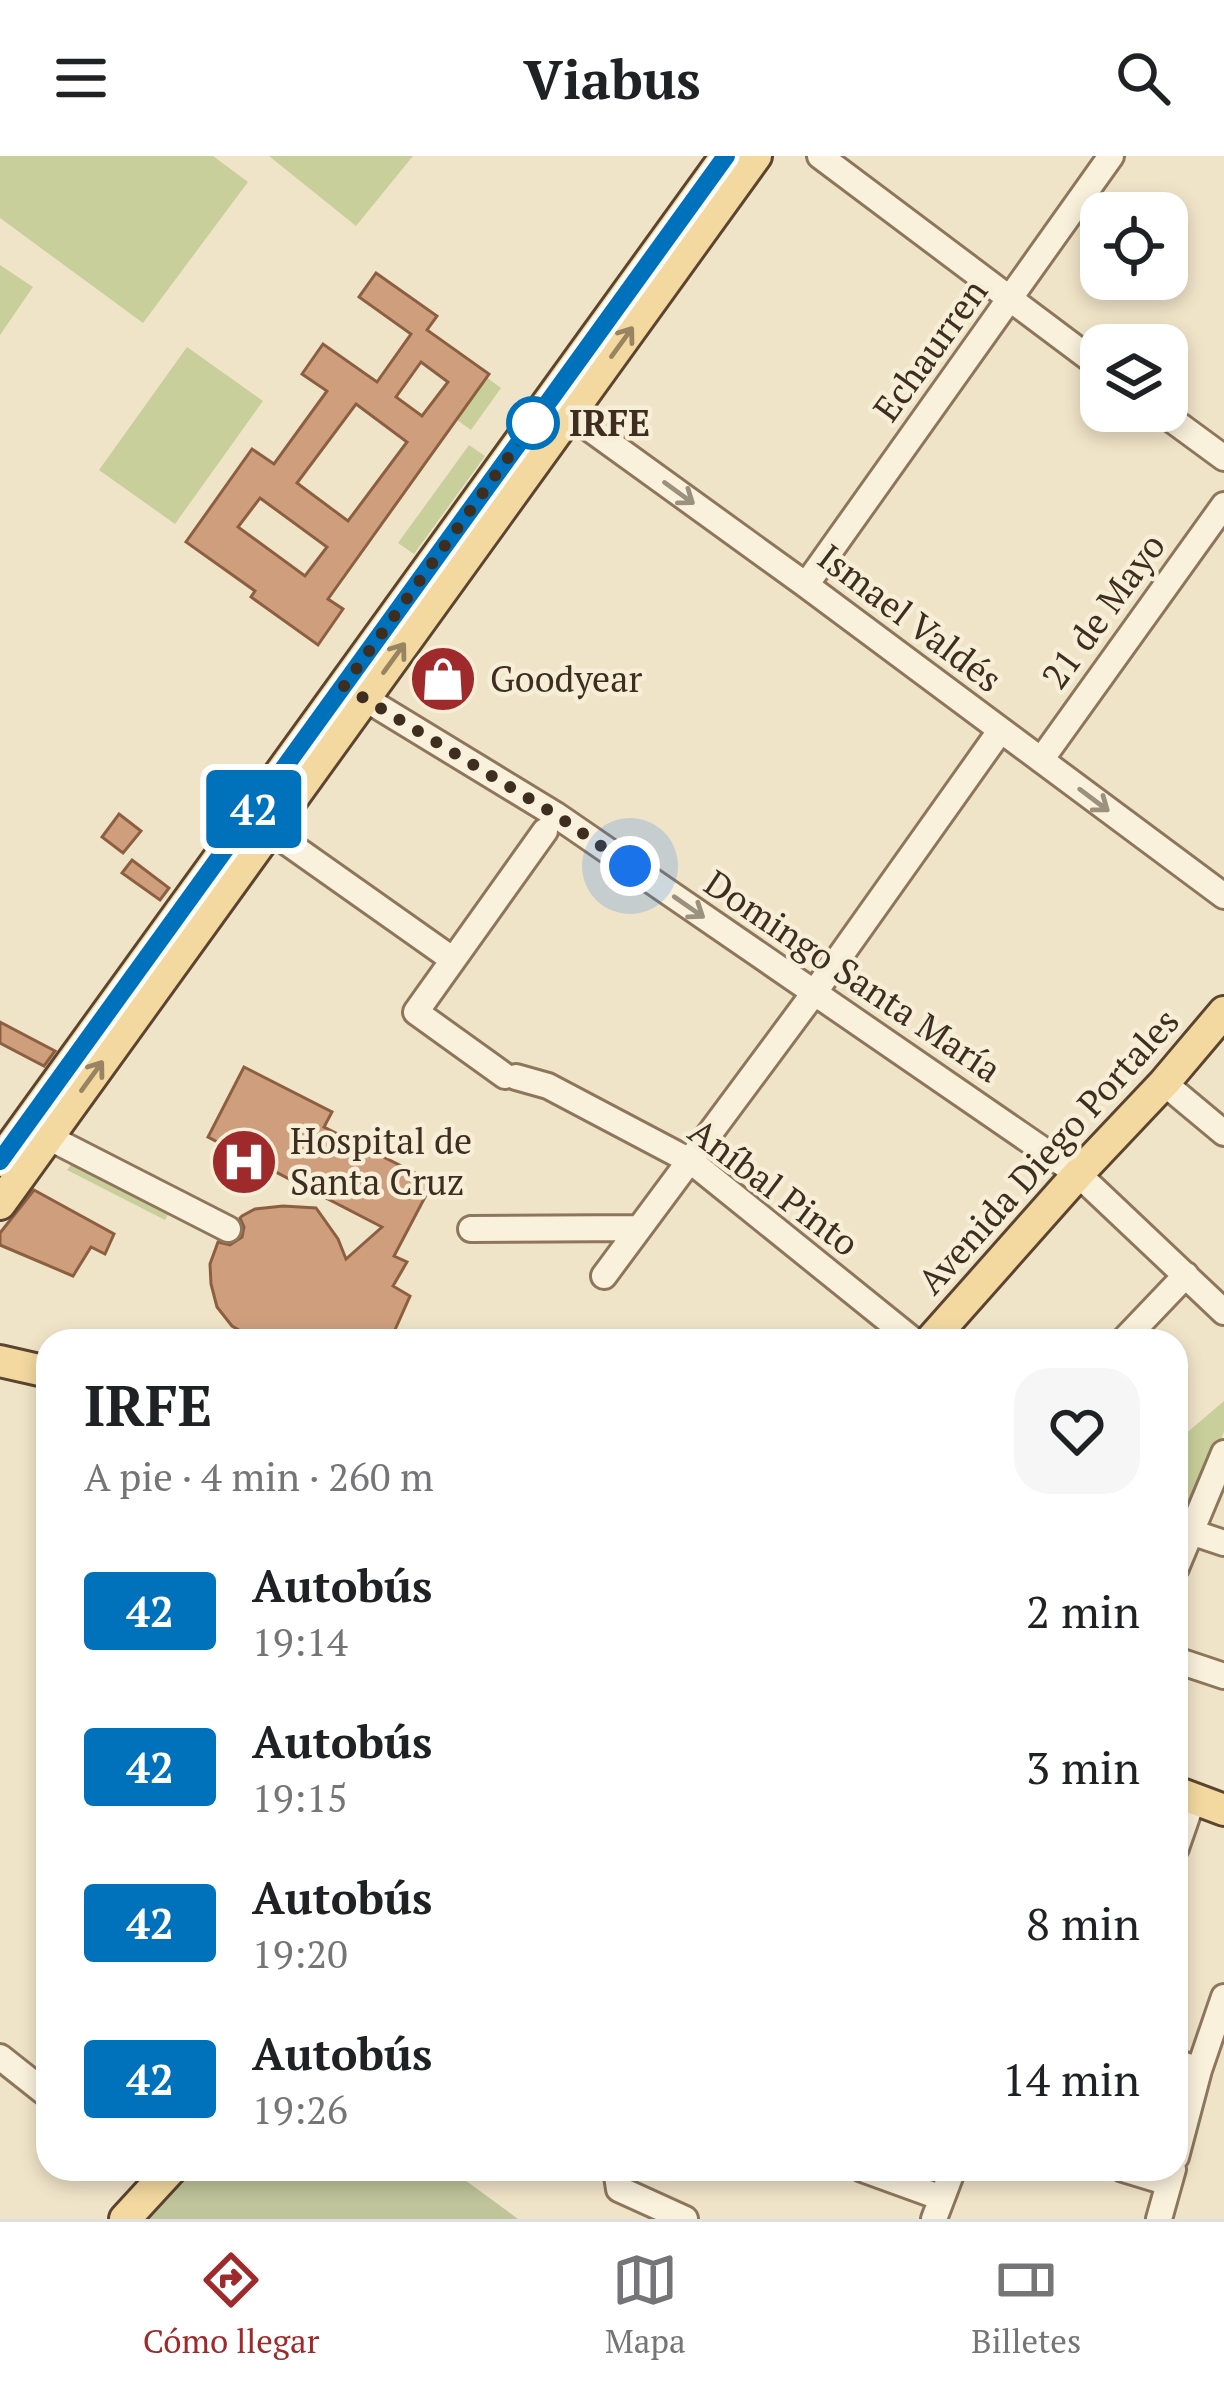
<!DOCTYPE html>
<html lang="es">
<head>
<meta charset="utf-8">
<style>
	body { margin:0; font-family:"PT Serif",serif; background:#f6f6f6; color:#202124; height:100vh; display:flex; flex-direction:column; font-size:45px; white-space:nowrap }
	* { box-sizing:border-box; margin:0 }
	p { font-size:39px; color:#757577 }
	.icon { flex:none; width:66px; height:66px; fill:none; stroke:currentColor; stroke-width:2; stroke-linecap:round; stroke-linejoin:round }
	.map { position:relative; flex:1; overflow:hidden }
	.panel { position:absolute; left:36px; top:1173px; width:1152px; height:852px; display:flex; flex-direction:column; background:#fff; border-radius:36px; box-shadow:0 6px 18px #0003 }
	.panel>* { flex:none }
	.badge { padding:0 24px; border-radius:9px; font-size:42px; line-height:78px }
	.tools { position:absolute; left:1080px; top:36px; display:grid; gap:24px }
	.tools a { display:grid; place-items:center; width:108px; height:108px; border-radius:24px; background:#fff; box-shadow:0 6px 18px #0003; font-size:60px }
	.you { position:absolute; width:60px; height:60px; margin:-30px; border:9px solid #fff; border-radius:50%; background:#1a73e8; box-shadow:0 0 0 18px #1a73e833 }
	.map>.badge { position:absolute; translate:-50% -50%; box-shadow:0 0 0 6px #fff }
	.round { display:grid; place-items:center; flex:none; width:126px; height:126px; border-radius:36px; background:#f6f6f6 }
	.headline { display:flex; align-items:center; justify-content:space-between; height:204px; padding:0 48px }
	h1 { font-size:57px; font-weight:700; line-height:90px }
	ul { padding:0; list-style:none }
	li { display:flex; align-items:center; gap:36px; height:156px; padding:0 48px }
	li div { flex:1 }
	li b { display:block; font-size:45px }
	li em { font-style:normal }
	li .badge { min-width:132px; font-weight:700; text-align:center }
	header { display:flex; justify-content:space-between; align-items:center; height:156px; padding:0 48px; background:#fff; font-size:54px; font-weight:700 }
	.menu { display:flex; justify-content:space-around; align-items:center; height:168px; border-top:3px solid #e0e0e0; background:#fff; font-size:33px; color:#757577 }
	.menu a { display:grid; justify-items:center; gap:6px }
	.menu .on { color:#9e2a2b }
	.map>svg:first-child { display:block }
	.green { fill:#c9cf9b }
	.cemetery { fill:#bfc49a }
	.building { fill:#cf9f7d; stroke:#8d5f41; stroke-width:3; fill-rule:evenodd }
	.lines { fill:none; stroke-linecap:round; stroke-linejoin:round }
	.minor-casing { stroke:#8d765c; stroke-width:30 }
	.major-casing { stroke:#5b4430; stroke-width:36 }
	.minor { stroke:#faf1dc; stroke-width:24 }
	.major { stroke:#f3d9a0; stroke-width:30 }
	.oneway { stroke:#988460 }
	.oneway2 { stroke:#9c907e }
	.line-casing { stroke:#fff; stroke-width:27 }
	.line { stroke:#0072bc; stroke-width:18 }
	.walk { stroke:#3d2e20; stroke-width:12; stroke-dasharray:0 21.6 }
	.stop-dot { fill:#fff; stroke:#0072bc; stroke-width:6 }
	.labels { text-anchor:middle; stroke-width:9; stroke-linejoin:round; paint-order:stroke }
	.street-label { font-size:36px; fill:#3d2e20; stroke:#f7eed8 }
	.stop-label { font-size:36px; font-weight:bold; fill:#3d2e20; stroke:#f7eed8; text-anchor:start }
	.poi-label { font-size:36px; fill:#3d2e20; stroke:#f7eed8; text-anchor:start }
</style>
</head>
<body>
<header><svg class="icon" aria-label="menu" viewBox="0 0 24 24"><path d="M4 6h16M4 12h16M4 18h16"/></svg>Viabus<svg class="icon" aria-label="search" viewBox="0 0 24 24"><circle cx="10" cy="10" r="6"/><path d="M15 15l6 6"/></svg></header>
<div class="map">
<svg width="1224" height="2063" viewBox="0 0 1224 2063">
	<rect width="100%" height="100%" fill="#f0e4c8"/>
	<!-- green -->
	<path class="green" d="M0 0H213L248 26 143 167 0 62Z
		M269 0H413L356 70Z
		M0 109 33 131 0 179Z
		M187 191 263 245 175 368 99 314Z
		M486 221 501 232 471 274 457 264Z
		M469 289 485 300 414 398 398 387Z
		M73 1006 170 1055 165 1064 67 1014Z
		M1224 1245V1276L1187 1365 1176 1361V1286Z"/>
	<!-- cemetery -->
	<path class="cemetery" d="M193 2013H450L518 2063H147Z"/>
	<!-- building -->
	<path class="building" d="M376 117 437 160 427 174 489 218 328 443 343 453 318 489 251 441 255 435 186 386 252 293 274 308 327 235 302 218 323 188 377 226 411 178 359 141ZM421 206 448 226 422 260 396 241ZM356 248 407 286 348 365 297 327ZM260 342 327 391 305 420 238 371Z
		M119 658 141 675 123 697 102 681Z
		M132 704 169 732 160 744 122 717Z
		M0 866 55 895 44 910 0 887Z
		M244 911 332 956 324 971 433 1026 394 1100 407 1106 393 1130 410 1140 390 1185H317L318 1182 267 1185 253 1182 232 1170 217 1151 211 1128 210 1108 218 1086 230 1089 242 1081 244 1071 240 1062 242 1060 255 1053 283 1050 316 1052 338 1083 346 1103 382 1071 208 981Z
		M34 1034 114 1078 105 1098 91 1091 73 1120 0 1089V1077Z"/>
	<g class="lines">
		<!-- minor casing -->
		<g class="minor-casing">
			<path id="minor" d="M820 0 1101 211
				M557 249 806 429 1224 740
				M1160 255 1224 302
				M806 429 1111 0
				M351 534 556 659 1078 1018 1224 1156
				M1041 604 1224 349
				M258 666 452 803
				M505 920 416 856 545 675
				M516 921 548 930 692 1006 914 1185
				M1164 927 1224 977
				M48 981 228 1073
				M471 1073 638 1072
				M604 1120 814 837 1000 575
				M1123 1185 1186 1119
				M1176 1371 1224 1387
				M1176 1412 1224 1297
				M1176 1504 1224 1520
				M1176 1692 1193 1643
				M0 1901 48 1939
				M1176 1906 1199 1914
				M1176 2001 1199 1914 1224 1841
				M616 2013 619 2033 685 2063
				M862 2013 942 2042
				M1123 2013 1169 2027
				M934 2063 953 2013
				M1159 2063 1173 2013"/>
		</g>
		<!-- major casing -->
		<g class="major-casing">
			<path id="major" d="M0 1005 726 0
				M0 1048 756 0
				M930 1185 1078 1018 1164 927 1224 856
				M0 1205 48 1216
				M1176 1636 1224 1654
				M125 2063 171 2013"/>
		</g>
		<!-- minor -->
		<use href="#minor" class="minor"/>
		<!-- major -->
		<use href="#major" class="major"/>
	</g>
	<!-- one-way arrows -->
	<defs><path id="oneway-shaft" d="M-6 0H5M1.5-3L5.5 0L1.5 3" fill="none" stroke-width="1.6" stroke-linecap="round" stroke-linejoin="round" transform="scale(3)"/></defs>
	<g class="oneway">
		<use href="#oneway-shaft" transform="translate(622 186) rotate(-54)"/>
		<use href="#oneway-shaft" transform="translate(394 502) rotate(-54)"/>
		<use href="#oneway-shaft" transform="translate(92 920) rotate(-54)"/>
	</g>
	<g class="oneway2">
		<use href="#oneway-shaft" transform="translate(679 337) rotate(36)"/>
		<use href="#oneway-shaft" transform="translate(1094 644) rotate(37)"/>
		<use href="#oneway-shaft" transform="translate(689 751) rotate(35)"/>
	</g>
	<g class="lines">
		<!-- line casing -->
		<g class="line-casing">
			<path id="line" d="M0 1005 726 0"/>
		</g>
		<!-- line -->
		<use href="#line" class="line"/>
		<!-- walk -->
		<path class="walk" d="M533 267 344 530 556 659 630 710"/>
	</g>
	<!-- icons -->
	<defs>
		<g id="shop-disc" transform="scale(3.45)"><circle r="9.5" fill="#9e2a2b" stroke="#f7eed8"/><path d="M-5-2.5h2.3a2.7 3.5 0 0 1 5.4 0H5L5.5 6h-11ZM-1.5-2.5h3a1.5 2.3 0 0 0-3 0Z" fill="#fff"/></g>
		<g id="hospital-disc" transform="scale(3.45)"><circle r="9.5" fill="#9e2a2b" stroke="#f7eed8"/><path d="M-5-5h3v3.5h4V-5h3V5h-3V1.5h-4V5h-3Z" fill="#fff"/></g>
	</defs>
	<g fill-rule="evenodd">
		<use href="#shop-disc" x="443" y="523"/>
		<use href="#hospital-disc" x="244" y="1006"/>
	</g>
	<!-- markers -->
	<circle class="stop-dot" cx="533" cy="267" r="24"/>
	<g class="labels">
		<!-- street labels -->
		<g class="street-label">
			<text transform="translate(930 194) rotate(-54)" y="13">Echaurren</text>
			<text transform="translate(1103 455) rotate(-54)" y="13">21 de Mayo</text>
			<text transform="translate(910 462) rotate(37)" y="13">Ismael Valdés</text>
			<text transform="translate(853 820) rotate(34)" y="13">Domingo Santa María</text>
			<text transform="translate(1048 995) rotate(-48)" y="13">Avenida Diego Portales</text>
			<text transform="translate(774 1031) rotate(37)" y="13">Aníbal Pinto</text>
		</g>
		<!-- stop labels -->
		<g class="stop-label">
			<text x="569" y="280">IRFE</text>
		</g>
		<!-- poi labels -->
		<g class="poi-label">
			<text x="490" y="536">Goodyear</text>
			<text x="290" y="998">Hospital de<tspan x="290" dy="41">Santa Cruz</tspan></text>
		</g>
	</g>
</svg>
<div class="tools">
<a><svg class="icon" aria-label="locate" viewBox="0 0 24 24"><circle cx="12" cy="12" r="6"/><path d="M12 2v4M12 18v4M2 12h4M18 12h4"/></svg></a>
<a><svg class="icon" aria-label="layers" viewBox="0 0 24 24"><path d="M12 4l9 5-9 5-9-5zM3 14l9 5 9-5"/></svg></a>
</div>
<div class="you" style="left:630px;top:710px"></div>
<b class="badge" style="left:254px;top:653px;background:#0072bc;color:#fff">42</b>
<section class="panel">
<div class="headline"><div><h1>IRFE</h1><p>A pie · 4 min · 260 m</p></div><a class="round"><svg class="icon" aria-label="heart" viewBox="0 0 24 24"><path d="M12 20l-8-8c-3-5 5-10 8-4 3-6 11-1 8 4z"/></svg></a></div>
<ul>
<li><span class="badge" style="background:#0072bc;color:#fff">42</span><div><b>Autobús</b><p>19:14</p></div><em>2 min</em></li>
<li><span class="badge" style="background:#0072bc;color:#fff">42</span><div><b>Autobús</b><p>19:15</p></div><em>3 min</em></li>
<li><span class="badge" style="background:#0072bc;color:#fff">42</span><div><b>Autobús</b><p>19:20</p></div><em>8 min</em></li>
<li><span class="badge" style="background:#0072bc;color:#fff">42</span><div><b>Autobús</b><p>19:26</p></div><em>14 min</em></li>
</ul>
</section>
</div>
<nav class="menu">
<a class="on"><svg class="icon" aria-label="directions" viewBox="0 0 24 24"><path d="M12 3l9 9-9 9-9-9zM9 14v-3h6M13 9l2 2-2 2"/></svg>Cómo llegar</a>
<a><svg class="icon" aria-label="map" viewBox="0 0 24 24"><path d="M3 6l6-2 6 2 6-2v14l-6 2-6-2-6 2zM9 4v14M15 6v14"/></svg>Mapa</a>
<a><svg class="icon" aria-label="tickets" viewBox="0 0 24 24"><path d="M3 7h18v10H3zM15 7v10"/></svg>Billetes</a>
</nav>
</body>
</html>
